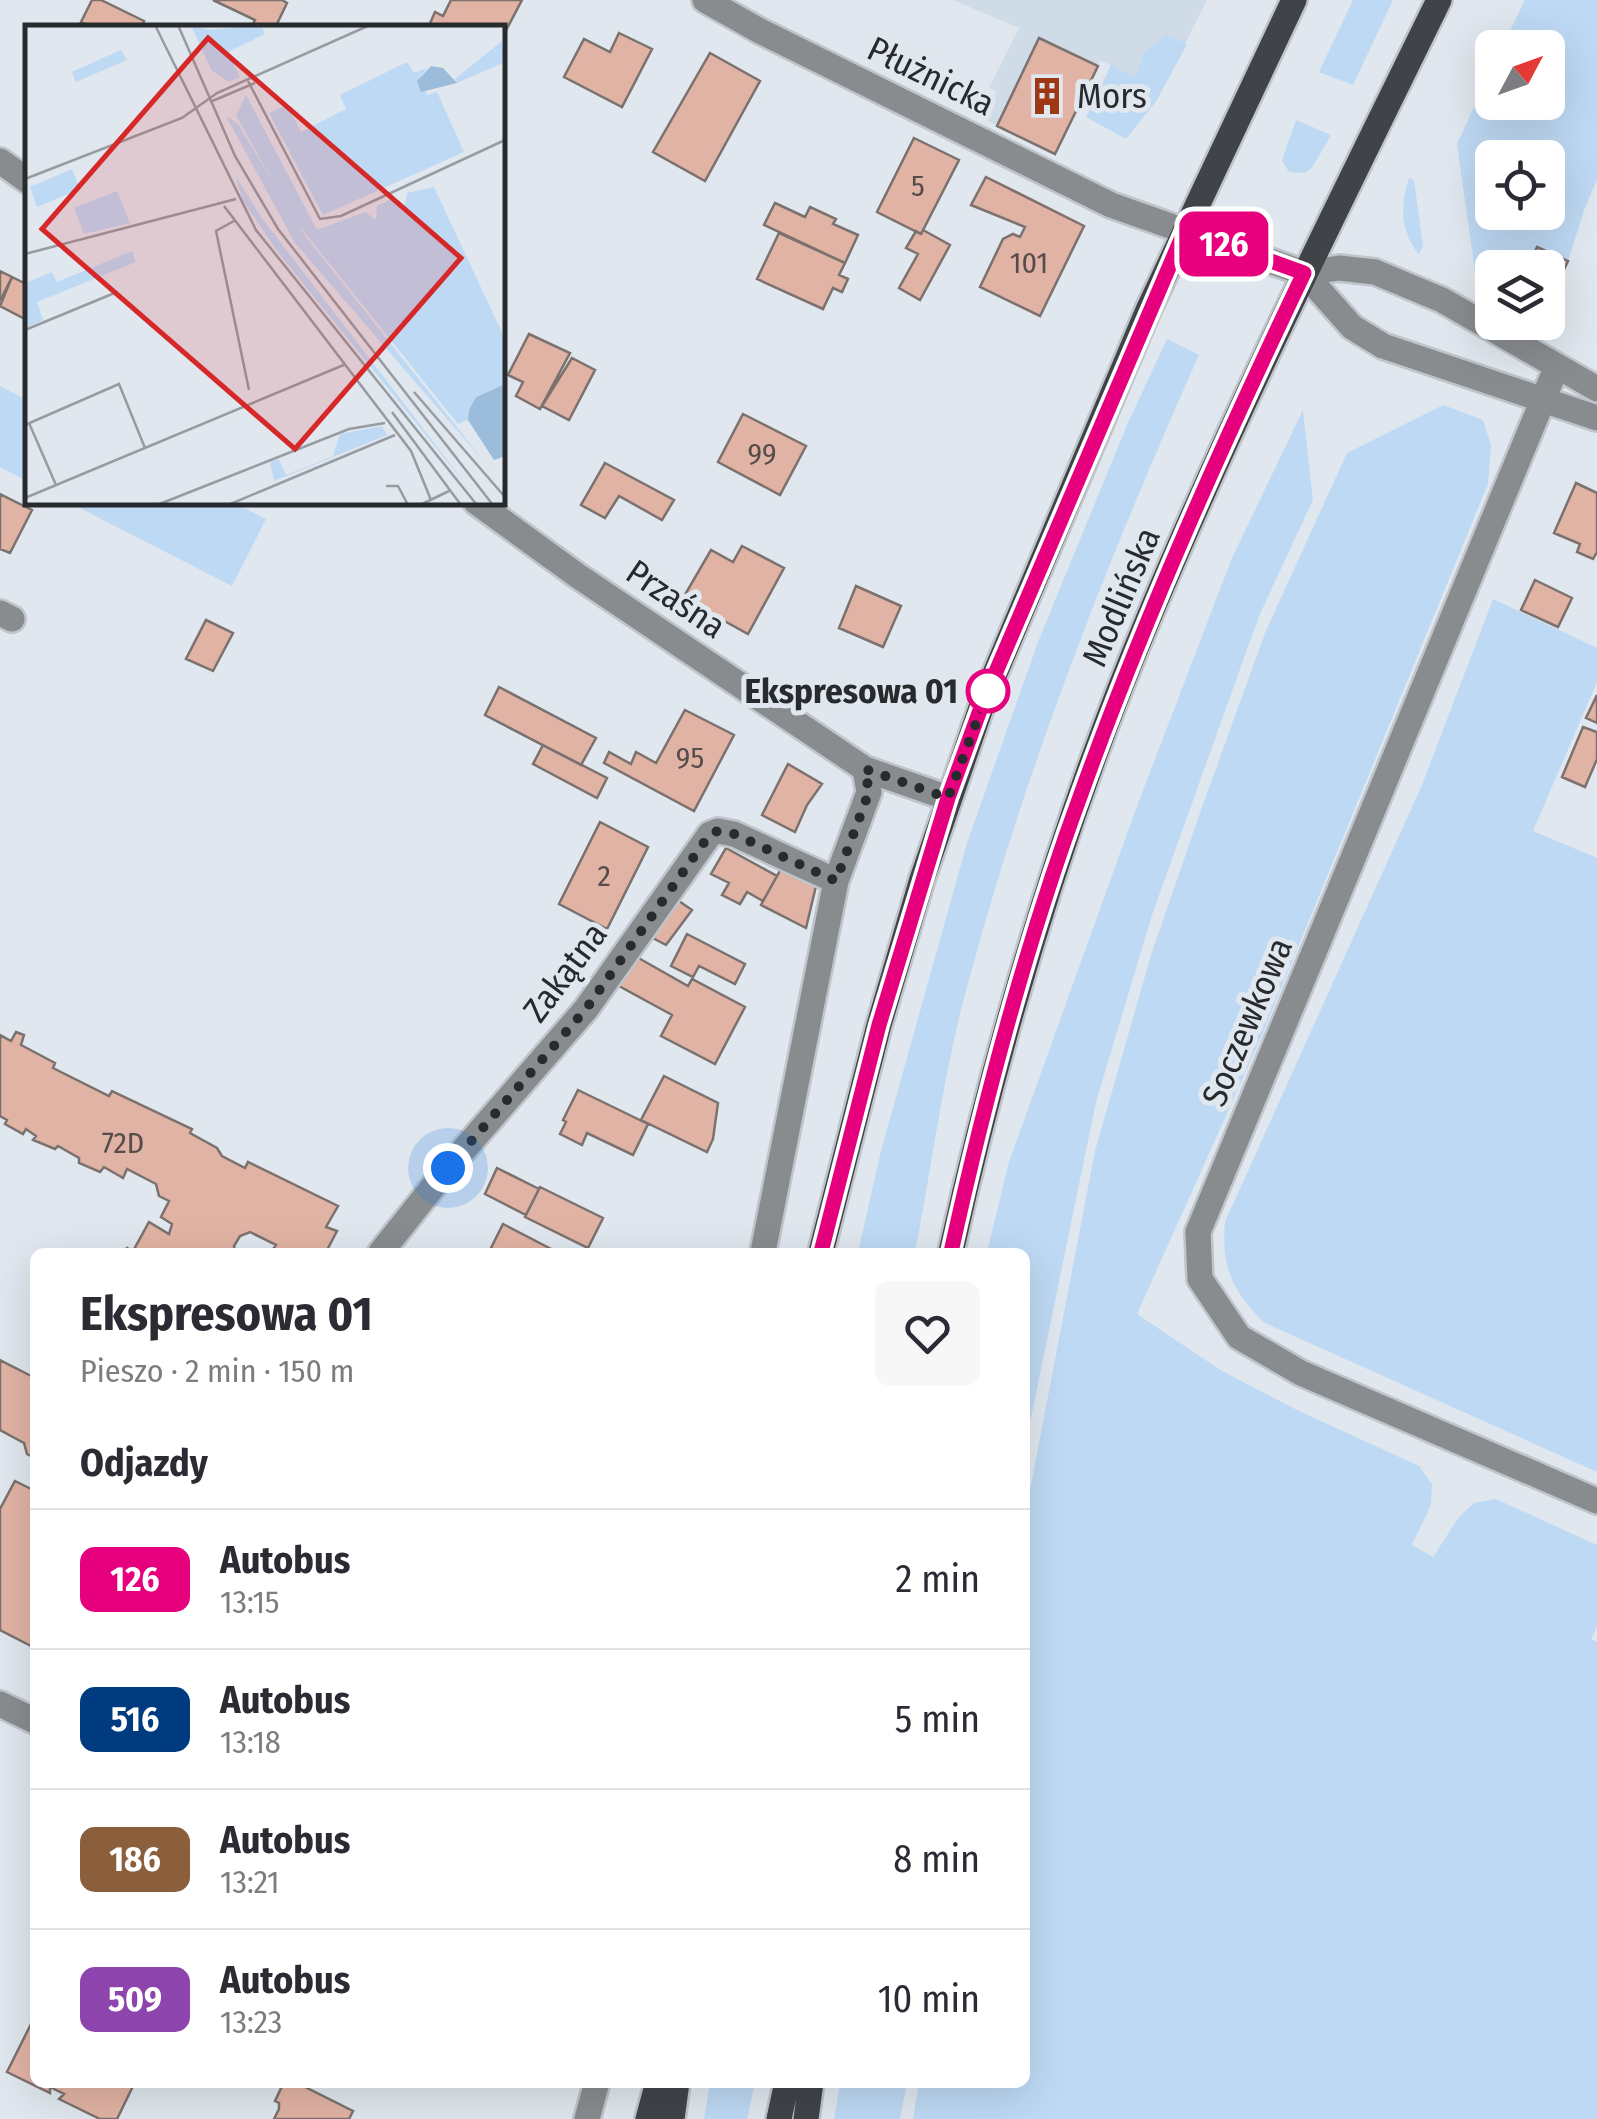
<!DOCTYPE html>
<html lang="pl">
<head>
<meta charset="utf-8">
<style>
	body { margin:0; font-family:"Fira Sans Condensed",sans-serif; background:#f7f7f7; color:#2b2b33; height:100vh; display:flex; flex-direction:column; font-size:38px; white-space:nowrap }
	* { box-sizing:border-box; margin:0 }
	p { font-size:32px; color:#7c7c81 }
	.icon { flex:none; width:55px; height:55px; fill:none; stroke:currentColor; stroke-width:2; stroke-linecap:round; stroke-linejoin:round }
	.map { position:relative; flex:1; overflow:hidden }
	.details { position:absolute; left:30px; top:1248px; width:1000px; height:840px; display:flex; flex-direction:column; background:#fff; border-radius:15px; box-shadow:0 10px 40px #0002 }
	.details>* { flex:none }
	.badge { padding:0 20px; border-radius:15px; font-size:35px; line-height:65px }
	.needle { width:65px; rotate:49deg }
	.controls { position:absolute; left:1475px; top:30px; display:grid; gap:20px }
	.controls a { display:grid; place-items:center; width:90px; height:90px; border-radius:15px; background:#fff; box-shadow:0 10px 40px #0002; font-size:50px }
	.you { position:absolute; width:50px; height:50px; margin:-25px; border:8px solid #fff; border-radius:50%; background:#1a73e8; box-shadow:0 0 0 15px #1a73e833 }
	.map>.badge { position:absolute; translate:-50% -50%; box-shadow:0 0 0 5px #fff }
	h2 { padding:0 50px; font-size:38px; line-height:90px }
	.round { display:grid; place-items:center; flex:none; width:105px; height:105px; border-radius:15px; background:#f7f7f7 }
	.overview { display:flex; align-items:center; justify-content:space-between; height:170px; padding:0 50px }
	h1 { font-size:48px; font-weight:700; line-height:75px }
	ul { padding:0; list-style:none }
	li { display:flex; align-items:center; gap:30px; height:140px; padding:0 50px; border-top:2px solid #e1e1e2 }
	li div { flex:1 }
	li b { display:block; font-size:38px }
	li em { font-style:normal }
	li .badge { min-width:110px; font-weight:700; text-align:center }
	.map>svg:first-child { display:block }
	.built { fill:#cfdce8 }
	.green { fill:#bed9f4; fill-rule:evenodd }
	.building { fill:#e1b3a4; stroke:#7b726f; stroke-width:2.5 }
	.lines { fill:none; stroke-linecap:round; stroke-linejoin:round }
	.minor-casing { stroke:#bfc5cb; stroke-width:30 }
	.major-casing { stroke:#bfc5cb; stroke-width:30 }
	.minor { stroke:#898c8f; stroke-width:25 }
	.major { stroke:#404449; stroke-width:25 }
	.line-casing { stroke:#fff; stroke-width:22 }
	.line { stroke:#e6007e; stroke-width:15 }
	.walk { stroke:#282b2d; stroke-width:10; stroke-dasharray:0 18 }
	.stop-dot { fill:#fff; stroke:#e6007e; stroke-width:5 }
	.labels { text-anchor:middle; stroke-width:10; stroke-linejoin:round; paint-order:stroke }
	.number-label { font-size:30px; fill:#564d4b }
	.street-label { font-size:35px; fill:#282b2d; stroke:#e0e7ee }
	.poi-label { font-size:35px; fill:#282b2d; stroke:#e0e7ee; text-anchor:start }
	.stop-label { font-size:35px; font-weight:bold; fill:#282b2d; stroke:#e0e7ee; text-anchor:end }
	.inset-road { fill:none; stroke:#969ca1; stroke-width:2.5 }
	.view { fill:#d62828; fill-opacity:0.15; stroke:#d62828; stroke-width:5 }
	.inset-edge { fill:none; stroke:#282b2d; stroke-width:5 }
</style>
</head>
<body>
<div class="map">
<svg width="1597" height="2119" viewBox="0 0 1597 2119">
	<rect width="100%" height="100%" fill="#e0e7ee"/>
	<!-- built -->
	<path class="built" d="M953 0H1207L1161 91 1100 60 1055 154 986 120 996 91 989 88 1019 28Z"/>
	<!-- green -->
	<path class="green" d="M1353 0H1393L1353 85 1319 72Z
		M1525 0H1597V180L1584 210 1568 261 1548 305V268H1492V286L1476 278 1457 144 1492 68V102H1548V48L1502 47ZM1492 158H1548V212H1492Z
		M1166 35 1187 44 1157 100 1126 139 1086 117 1111 65 1135 77 1144 53Z
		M1296 120 1331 135 1312 168 1304 173 1289 172 1282 160Z
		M1409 178 1414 180 1423 246 1419 255C1400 230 1400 207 1409 178Z
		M1167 339 1199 355C1107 561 1024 772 966 991 943 1075 932 1166 915 1252H858L881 1151 967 843 1038 642 1127 425Z
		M0 386 27 400V481L0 467Z
		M1443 405 1483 420 1491 445 1488 484 1260 1040 1137 1314 1222 1371 1297 1410 1419 1466 1432 1484 1431 1505 1412 1545 1433 1557 1459 1517 1474 1503 1496 1499 1597 1545V1627L1591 1639 1597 1642V2119H913L919 2083 1025 2082V1516L1095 1151 1151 955 1201 810 1265 633 1347 453Z
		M1303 410 1313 500 1259 616 1152 915 1096 1102 1025 1447V1252H987L1009 1162 1137 806 1232 558Z
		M70 503H234L266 519 232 586Z
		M1493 599 1597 648V682L1533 831 1597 858V1472L1263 1322C1232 1289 1221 1268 1225 1222L1422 785Z
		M710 2083H755L747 2119H704Z
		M840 2083H907L900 2119H834Z"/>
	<!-- building -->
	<path class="building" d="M92 0H101L144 21 141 28H92L81 22Z
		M213 0H282L287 3 275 28H251L255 20Z
		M451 0H522L502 38V28H428L435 12 443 16Z
		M619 33 652 49 622 107 564 77 584 39 610 52Z
		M1039 38 1098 66 1055 154 997 126Z
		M710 53 760 81 705 181 653 152Z
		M914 138 959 160 921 234 877 212Z
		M986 177 1084 226 1040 316 980 287 1003 239 1013 234 1020 237 1025 227 971 205Z
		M775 203 805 217 810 207 836 219 833 224 858 235 845 263 764 225Z
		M923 230 950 245 920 300 899 288 918 254 906 248 916 231 921 234Z
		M779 233 845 263 839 275 848 279 842 292 833 288 823 309 757 279Z
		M1537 247 1568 261 1552 295 1548 293V268H1528Z
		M0 271 12 277 0 301Z
		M12 277 28 285 25 319 0 306Z
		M529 334 570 353 540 409 516 396 523 382 508 375Z
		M572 358 595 370 569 420 542 406Z
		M743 414 806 446 780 495 718 462Z
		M605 463 674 500 662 520 619 496 605 518 581 505Z
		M1576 483 1597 493V552L1593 559 1577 552 1580 544 1554 533Z
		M0 494 32 510 10 553 0 549Z
		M742 546 784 568 748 634 683 598 711 550 733 562Z
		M1535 580 1572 598 1558 627 1521 610Z
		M856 586 901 606 883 647 839 628Z
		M206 620 233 633 213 671 186 659Z
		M499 687 596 738 581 765 485 715Z
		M1597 695V723L1586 718Z
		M685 710 734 735 694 811 604 763 609 752 631 764 636 752 656 763Z
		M1583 727 1597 732V759L1585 787 1562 777Z
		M543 745 607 778 597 798 533 764Z
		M788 764 822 784 807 805 795 832 762 815Z
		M600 822 648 847 607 929 559 904Z
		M726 848 777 876 763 901 747 892 740 904 722 895 729 883 711 874Z
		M782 867 816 886 806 928 761 905Z
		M676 899 692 910 666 945 649 936Z
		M687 934 745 964 735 984 699 966 693 977 671 966Z
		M635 956 688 986 692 979 745 1007 715 1064 661 1036 672 1015 619 986Z
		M16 1032 24 1035 21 1045 55 1063 53 1068 109 1096 112 1091 192 1129 190 1133 217 1148 222 1156 245 1168 248 1162 338 1206 326 1227 337 1231 326 1252H271L276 1245 250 1232 240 1236 234 1246 235 1252H125L127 1248 133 1251 149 1222 169 1234 172 1224 161 1217 169 1201 159 1196 156 1184 127 1169 123 1178 104 1167 100 1172 79 1163V1158L58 1146 55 1149 33 1140 36 1136 26 1129 23 1134 5 1124 7 1120 0 1116V1035L11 1041Z
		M664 1076 718 1103 713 1139 707 1152 641 1120Z
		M578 1090 648 1124 633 1155 587 1133 582 1145 560 1134 566 1122 563 1120Z
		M497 1168 539 1189 526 1215 485 1194Z
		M540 1187 603 1218 588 1248 525 1217Z
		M503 1224 555 1251 554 1252H489Z
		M0 1360 35 1378V1458L27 1454 24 1443 0 1430Z
		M15 1481 35 1491 33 1647 0 1630V1509Z
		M35 2016V2082H135L117 2119H100L59 2099 64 2094 50 2087V2093L7 2072Z
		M284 2082H295L353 2111 349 2119H274L279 2109V2103L275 2101Z"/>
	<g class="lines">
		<!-- minor casing -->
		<g class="minor-casing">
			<path id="minor" d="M705 0 760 31 1111 205 1304 273 1339 268 1375 272 1442 300 1597 389
				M0 161 28 181
				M1304 273 1352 327 1383 346 1597 418
				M1557 366 1198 1232 1200 1279 1239 1337 1301 1373 1597 1501
				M476 502 578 576 865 769 948 798
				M0 613 12 619
				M381 1252 448 1168 586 1009 710 834 718 831 734 834 836 881
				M763 1252 836 881 869 792 865 769
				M0 1704 35 1721
				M587 2119 597 2082"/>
		</g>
		<!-- major casing -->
		<g class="major-casing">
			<path id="major" d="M821 1252 879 1025 922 879 983 702 1148 310 1294 0
				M951 1252C999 1036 1063 821 1149 617 1237 407 1339 204 1439 0
				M648 2119 658 2082
				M672 2119 677 2082
				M779 2119 787 2082
				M806 2119 811 2082"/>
		</g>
		<!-- minor -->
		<use href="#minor" class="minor"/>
		<!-- major -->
		<use href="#major" class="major"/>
	</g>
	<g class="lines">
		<!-- line casing -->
		<g class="line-casing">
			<path id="line" d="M821 1252 879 1025 948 798 983 702 1185 230 1304 273C1223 443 1145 616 1081 794 1026 943 985 1098 951 1252"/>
		</g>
		<!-- line -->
		<use href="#line" class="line"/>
		<!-- walk -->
		<path class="walk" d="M448 1168 586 1009 710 834 718 831 734 834 836 881 869 792 865 769 948 798 988 691"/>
	</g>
	<!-- icons -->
	<defs>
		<g id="building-bare" transform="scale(3)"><path d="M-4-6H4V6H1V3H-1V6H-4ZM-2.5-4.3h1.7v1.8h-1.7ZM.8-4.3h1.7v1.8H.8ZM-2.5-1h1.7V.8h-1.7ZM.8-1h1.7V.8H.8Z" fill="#9d3714" stroke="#e0e7ee" stroke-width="2.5" paint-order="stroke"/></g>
	</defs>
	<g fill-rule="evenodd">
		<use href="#building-bare" x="1047" y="96"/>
	</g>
	<!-- markers -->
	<circle class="stop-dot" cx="988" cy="691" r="20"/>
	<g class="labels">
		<!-- number labels -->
		<g class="number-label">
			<text x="918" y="196">5</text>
			<text x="1029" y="273">101</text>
			<text x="762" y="464">99</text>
			<text x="690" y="768">95</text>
			<text x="604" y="886">2</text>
			<text x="123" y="1153">72D</text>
		</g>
		<!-- street labels -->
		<g class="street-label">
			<text transform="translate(931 76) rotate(26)" y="12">Płużnicka</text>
			<text transform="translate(1121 597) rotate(-67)" y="12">Modlińska</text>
			<text transform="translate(676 599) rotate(34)" y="12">Przaśna</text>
			<text transform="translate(565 972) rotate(-53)" y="12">Zakątna</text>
			<text transform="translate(1247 1022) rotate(-67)" y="12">Soczewkowa</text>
		</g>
		<!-- poi labels -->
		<g class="poi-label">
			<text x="1077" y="108">Mors</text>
		</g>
		<!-- stop labels -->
		<g class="stop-label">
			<text x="958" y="703">Ekspresowa 01</text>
		</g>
	</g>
	<!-- overview -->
	<g transform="translate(25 25)">
		<rect width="480" height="480" fill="#e0e7ee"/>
		<path d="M166 0 184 5 236 0 240 9 203 27 215 52 204 57 186 45ZM477 16 480 37 432 58 430 54ZM96 25 102 35 51 57 47 47ZM382 37 389 48 402 43 395 52 402 70 412 67 439 127 298 190 244 88 262 80 276 107 321 84 315 70ZM221 70 292 205 340 187 351 195 352 181 369 173 379 184 382 168 409 162 480 314V359L450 372 447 393 433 399 268 193 211 90ZM201 91 213 99 281 212 462 440 270 218ZM47 144 55 164 12 182 5 162ZM210 150 236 192 443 462 255 230 218 176ZM92 166 105 198 59 209 49 183ZM107 226 111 237 12 277 18 295 0 303V258L27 247 32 257ZM357 401 362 410 249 456 245 437 254 434 261 450 308 431 315 409Z" fill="#bed9f4"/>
		<path d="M406 41 418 43 432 58 396 67 392 56ZM480 359V431L469 435 443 395 444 385 451 372Z" fill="#9bbcdb"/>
		<path class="inset-road" d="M130 0 231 205 452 480M153 0 210 131 253 204 468 480M223 56 295 194 316 191 480 115M185 77 230 58M0 154 157 93 192 68 345 0M199 181 386 426 406 475M209 196 191 206 224 365M0 229 211 174M0 305 92 267M389 367 480 472M367 387 436 480M4 398 31 460M0 400 94 359 120 423M361 461H373L383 480M0 473 321 339M132 480 324 404 360 398M203 480 370 410M395 480 424 466"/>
		<path class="view" d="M183 13 436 233 270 424 17 204Z"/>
		<rect width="480" height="480" class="inset-edge"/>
	</g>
</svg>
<div class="controls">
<a><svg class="needle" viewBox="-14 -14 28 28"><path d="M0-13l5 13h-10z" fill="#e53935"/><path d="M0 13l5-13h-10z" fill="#7c7c81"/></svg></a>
<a><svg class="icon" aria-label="locate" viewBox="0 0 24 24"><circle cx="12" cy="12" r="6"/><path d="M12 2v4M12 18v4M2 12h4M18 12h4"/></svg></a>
<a><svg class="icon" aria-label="layers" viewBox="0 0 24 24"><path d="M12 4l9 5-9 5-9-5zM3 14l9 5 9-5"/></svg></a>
</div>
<div class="you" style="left:448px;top:1168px"></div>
<b class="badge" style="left:1224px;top:244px;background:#e6007e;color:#fff">126</b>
<section class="details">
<div class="overview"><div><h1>Ekspresowa 01</h1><p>Pieszo · 2 min · 150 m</p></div><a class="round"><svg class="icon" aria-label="heart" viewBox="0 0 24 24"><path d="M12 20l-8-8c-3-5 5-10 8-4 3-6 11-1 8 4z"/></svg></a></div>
<h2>Odjazdy</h2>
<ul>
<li><span class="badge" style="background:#e6007e;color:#fff">126</span><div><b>Autobus</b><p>13:15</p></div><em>2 min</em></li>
<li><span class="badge" style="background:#003b80;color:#fff">516</span><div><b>Autobus</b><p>13:18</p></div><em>5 min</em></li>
<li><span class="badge" style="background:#8b5e3c;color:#fff">186</span><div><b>Autobus</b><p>13:21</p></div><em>8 min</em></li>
<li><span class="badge" style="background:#8e44ad;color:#fff">509</span><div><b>Autobus</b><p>13:23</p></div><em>10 min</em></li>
</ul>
</section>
</div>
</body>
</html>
